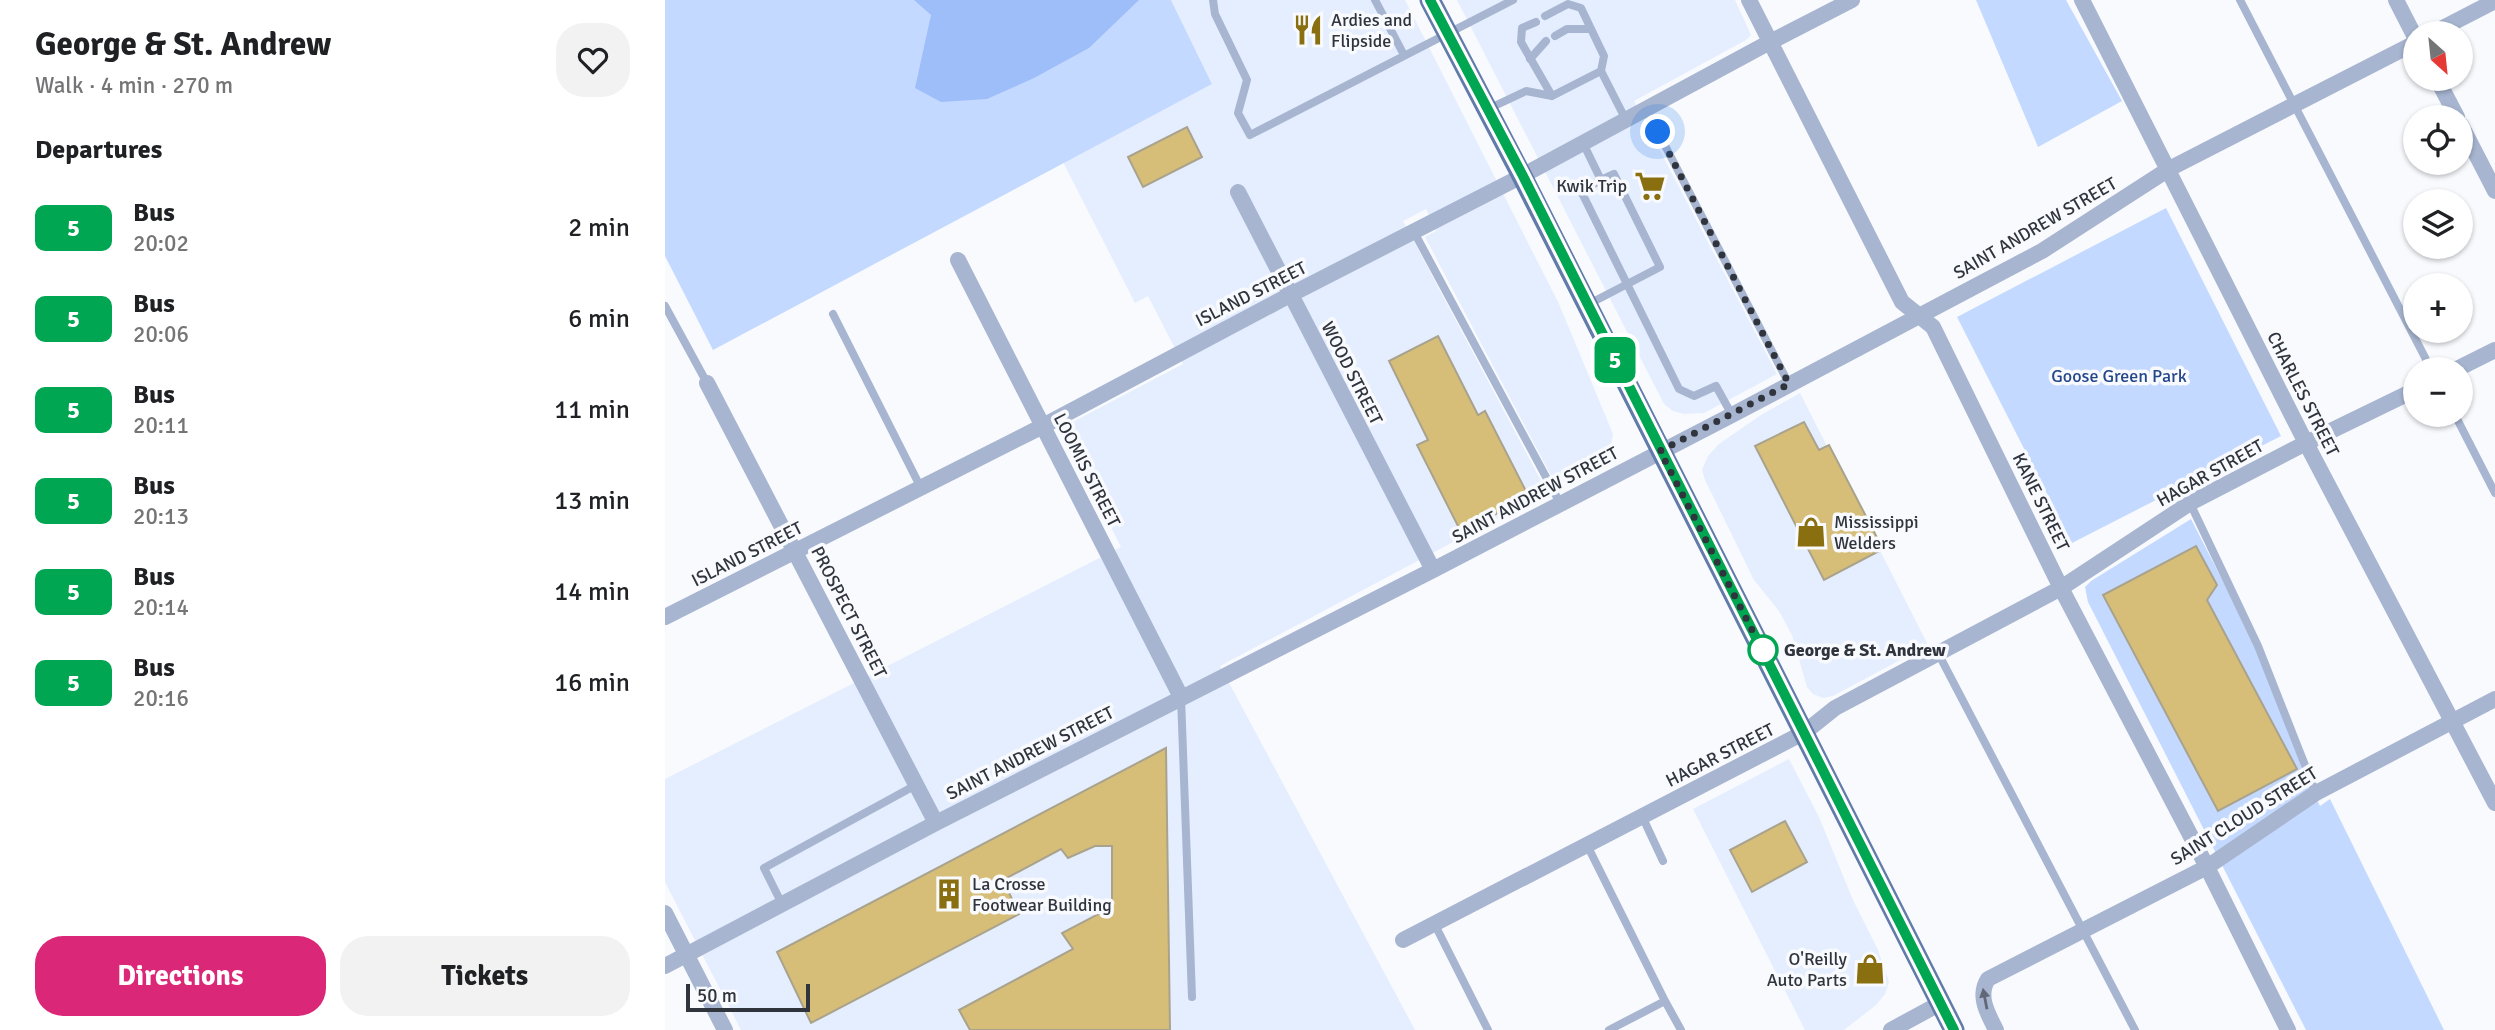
<!DOCTYPE html>
<html lang="en">
<head>
<meta charset="utf-8">
<style>
	body { margin:0; font-family:Signika,sans-serif; background:#f2f2f2; color:#202124; height:100vh; display:flex; flex-direction:column; font-size:26px; white-space:nowrap }
	* { box-sizing:border-box; margin:0 }
	p { font-size:23px; color:#757577 }
	.icon { flex:none; width:38px; height:38px; fill:none; stroke:currentColor; stroke-width:2; stroke-linecap:round; stroke-linejoin:round }
	.map { position:relative; flex:1; overflow:hidden }
	.drawer { display:flex; flex-direction:column; background:#fff; width:665px }
	.drawer>* { flex:none }
	.badge { padding:0 14px; border-radius:10px; font-size:24px; line-height:46px }
	.needle { width:46px; rotate:153deg }
	.controls { position:absolute; left:1738px; top:21px; display:grid; gap:14px }
	.controls a { display:grid; place-items:center; width:70px; height:70px; border-radius:50%; background:#fff; box-shadow:0 2px 5px #0004; font-size:35px }
	.scale { position:absolute; left:21px; bottom:18px; width:124px; box-sizing:border-box; padding-left:7px; border:4px solid #30343c; border-top:0; font-size:19px; line-height:24px; white-space:nowrap; color:#30343c; -webkit-text-stroke:5px #f8fafe; paint-order:stroke }
	.you { position:absolute; width:35px; height:35px; margin:-18px; border:5px solid #fff; border-radius:50%; background:#1a73e8; box-shadow:0 0 0 10px #1a73e833 }
	.map>.badge { position:absolute; translate:-50% -50%; box-shadow:0 0 0 4px #fff }
	h2 { padding:0 35px; font-size:26px; line-height:63px }
	.round { display:grid; place-items:center; flex:none; width:74px; height:74px; border-radius:28px; background:#f2f2f2 }
	.headline { display:flex; align-items:center; justify-content:space-between; height:119px; padding:0 35px }
	h1 { font-size:33px; font-weight:800; line-height:52px }
	.cta { display:flex; gap:14px; margin-top:auto; padding:14px 35px }
	.cta a { flex:1; height:80px; border-radius:28px; background:#db2777; color:#fff; font-size:28px; font-weight:800; line-height:80px; text-align:center }
	.cta a+a { background:#f2f2f2; color:#202124 }
	ul { padding:0; list-style:none }
	li { display:flex; align-items:center; gap:21px; height:91px; padding:0 35px }
	li div { flex:1 }
	li b { display:block; font-size:26px }
	li em { font-style:normal }
	li .badge { min-width:77px; font-weight:700; text-align:center }
	main { display:flex; flex:1; min-height:0 }
	.map>svg:first-child { display:block }
	.built { fill:#e5eefe }
	.green { fill:#c4d9ff }
	.water { fill:#9ebefa }
	.building { fill:#d6be79; stroke:#a9a28d; stroke-width:2 }
	.lines { fill:none; stroke-linecap:round; stroke-linejoin:round }
	.lane { stroke:#a7b5d0; stroke-width:8 }
	.street { stroke:#a7b5d0; stroke-width:16 }
	.primary { stroke:#627baa; stroke-width:21 }
	.oneway { fill:#606877 }
	.line-casing { stroke:#fff; stroke-width:16 }
	.line { stroke:#00a651; stroke-width:10 }
	.walk { stroke:#30343c; stroke-width:7; stroke-dasharray:0 12.6 }
	.stop-dot { fill:#fff; stroke:#00a651; stroke-width:3.5 }
	.labels { text-anchor:middle; stroke-width:7; stroke-linejoin:round; paint-order:stroke }
	.poi-label { font-size:18px; fill:#30343c; stroke:#f8fafe; text-anchor:start }
	.street-label { font-size:18px; fill:#30343c; stroke:#f8fafe }
	.park-label { font-size:18px; fill:#24468b; stroke:#f8fafe }
	.stop-label { font-size:18px; font-weight:bold; fill:#30343c; stroke:#f8fafe; text-anchor:start }
</style>
</head>
<body>
<main>
<section class="drawer">
<div class="headline"><div><h1>George &amp; St. Andrew</h1><p>Walk · 4 min · 270 m</p></div><a class="round"><svg class="icon" aria-label="heart" viewBox="0 0 24 24"><path d="M12 20l-8-8c-3-5 5-10 8-4 3-6 11-1 8 4z"/></svg></a></div>
<h2>Departures</h2>
<ul>
<li><span class="badge" style="background:#00a651;color:#fff">5</span><div><b>Bus</b><p>20:02</p></div><em>2 min</em></li>
<li><span class="badge" style="background:#00a651;color:#fff">5</span><div><b>Bus</b><p>20:06</p></div><em>6 min</em></li>
<li><span class="badge" style="background:#00a651;color:#fff">5</span><div><b>Bus</b><p>20:11</p></div><em>11 min</em></li>
<li><span class="badge" style="background:#00a651;color:#fff">5</span><div><b>Bus</b><p>20:13</p></div><em>13 min</em></li>
<li><span class="badge" style="background:#00a651;color:#fff">5</span><div><b>Bus</b><p>20:14</p></div><em>14 min</em></li>
<li><span class="badge" style="background:#00a651;color:#fff">5</span><div><b>Bus</b><p>20:16</p></div><em>16 min</em></li>
</ul>
<div class="cta"><a>Directions</a><a>Tickets</a></div>
</section>
<div class="map">
<svg width="1830" height="1030" viewBox="0 0 1830 1030">
	<rect width="100%" height="100%" fill="#f8fafe"/>
	<!-- built -->
	<path class="built" d="M506 0H740L894 304 948 434 946 445 935 458 891 485 760 237 771 231 761 209 738 221 882 492 555 666 750 1030H76L0 882V779L456 547 403 441 399 432 400 426 518 364 483 296 470 303 398 162 547 84Z
		M792 0H1070L1086 35 1081 40 969 101 1112 374 1039 413 1019 414 1008 411 999 404Z
		M1135 393 1263 645 1168 696 1158 698 1148 694 1142 687 1127 635 1114 611 1089 580 1040 480 1037 470 1043 456 1054 444 1096 415Z
		M1124 759 1154 817 1188 900 1213 950 1224 982 1220 994 1211 1005 1179 1030H1140L1028 809Z"/>
	<!-- green -->
	<path class="green" d="M0 0H506L547 84 48 350 0 256Z
		M1311 0H1401L1457 101 1373 147Z
		M1501 208 1616 436 1407 543 1292 317Z
		M1526 519 1588 640 1641 778 1655 806 1665 799 1779 1030H1641L1423 602 1420 587 1426 581Z"/>
	<!-- water -->
	<path class="water" d="M249 0H474L424 48 369 78 322 99 276 102 250 88 266 15Z"/>
	<!-- building -->
	<path class="building" d="M522 127 537 157 478 187 463 157Z
		M773 336 813 415 820 411 864 497 796 532 752 445 763 440 724 361Z
		M1139 422 1154 450 1164 445 1218 549 1159 580 1090 446Z
		M1531 546 1552 585 1542 600 1632 769 1553 811 1438 595Z
		M501 748 505 1030H305L294 1010 408 949 397 933 447 907V846H430L403 858 396 849 338 880 354 914 146 1023 112 952Z
		M1120 821 1142 862 1087 892 1065 850Z"/>
	<g class="lines">
		<!-- lane -->
		<path class="lane" d="M548 0 550 14 582 80 573 113 585 135 848 0
			M710 0 739 55
			M1575 0 1766 369
			M880 16 903 4 916 8 939 56 936 71
			M871 22 857 28 856 42 887 96
			M890 36 902 29H926
			M865 59 881 41
			M823 109 861 91 887 96 936 71 961 120
			M981 109 1124 384
			M918 143 936 180 916 191 1014 389 1029 396 1051 386 1067 415
			M749 232 895 503
			M922 305 995 267 949 174 936 180
			M0 306 42 383
			M168 314 256 488
			M1790 415 1830 493
			M1525 503 1593 646 1651 793
			M1273 653 1470 1030
			M516 697 527 997
			M977 816 998 861
			M922 845 1000 1001
			M117 904 99 868 251 785
			M769 923 823 1030
			M944 1030 1000 1001 1016 1030"/>
		<!-- street -->
		<path class="street" d="M1084 0 1237 302 1268 327 1396 588 1542 867 1623 1030
			M1417 0 1641 443 1830 803
			M1731 0 1750 37
			M1768 33 1830 1
			M1772 79 1792 117
			M1796 125 1830 191
			M573 192 768 570
			M293 260 516 697
			M1792 369 1830 350
			M42 383 271 823
			M0 617 378 426 625 295 857 176 1105 42 1187 0
			M0 913 60 1030
			M738 940 1140 732 1170 708 1396 588 1525 503 1641 443 1750 390
			M0 966 271 823 768 570 1067 415 1377 251 1504 169 1750 43
			M1226 1030 1274 1004
			M1331 1030C1323 1014 1312 996 1323 979L1542 867 1651 793 1830 699"/>
		<!-- primary -->
		<path class="primary" d="M765 0 857 176 1289 1030"/>
	</g>
	<!-- one-way arrows -->
	<defs><path id="oneway-solid" d="M-6-.8H1V-3.2L6.5 0L1 3.2V.8H-6Z" transform="scale(1.75)"/></defs>
	<use class="oneway" href="#oneway-solid" transform="translate(1320 999) rotate(-101)"/>
	<g class="lines">
		<!-- line casing -->
		<g class="line-casing">
			<path id="line" d="M765 0 858 176 1289 1030"/>
		</g>
		<!-- line -->
		<use href="#line" class="line"/>
		<!-- walk -->
		<path class="walk" d="M993 132 1124 384 995 451 1101 657 1098 650"/>
	</g>
	<!-- icons -->
	<defs>
		<g id="restaurant-bare" transform="scale(2.415)"><path d="M-5-6h1v4h1v-4h1v4h1v-4h1v5L-1.5 .5V6h-2V.5L-5-1ZM5-6V6H3V1.5H1.5Q1.5-4 5-6Z" fill="#896f10" stroke="#f8fafe" stroke-width="2.5" paint-order="stroke"/></g>
		<g id="supermarket-bare" transform="scale(2.415)"><path d="M-6-5.5h2.5l.6 2H6L4.5 2H-2.5L-4.4-4H-6ZM-1.5 3.2a1.3 1.3 0 1 0 .1 0ZM3 3.2a1.3 1.3 0 1 0 .1 0Z" fill="#896f10" stroke="#f8fafe" stroke-width="2.5" paint-order="stroke"/></g>
		<g id="shop-bare" transform="scale(2.415)"><path d="M-5-2.5h2.3a2.7 3.5 0 0 1 5.4 0H5L5.5 6h-11ZM-1.5-2.5h3a1.5 2.3 0 0 0-3 0Z" fill="#896f10" stroke="#f8fafe" stroke-width="2.5" paint-order="stroke"/></g>
		<g id="building-bare" transform="scale(2.415)"><path d="M-4-6H4V6H1V3H-1V6H-4ZM-2.5-4.3h1.7v1.8h-1.7ZM.8-4.3h1.7v1.8H.8ZM-2.5-1h1.7V.8h-1.7ZM.8-1h1.7V.8H.8Z" fill="#896f10" stroke="#f8fafe" stroke-width="2.5" paint-order="stroke"/></g>
	</defs>
	<g fill-rule="evenodd">
		<use href="#restaurant-bare" x="643" y="30"/>
		<use href="#supermarket-bare" x="985" y="186"/>
		<use href="#shop-bare" x="1146" y="532"/>
		<use href="#building-bare" x="284" y="894"/>
		<use href="#shop-bare" x="1205" y="969"/>
	</g>
	<!-- markers -->
	<circle class="stop-dot" cx="1098" cy="650" r="14"/>
	<g class="labels">
		<!-- poi labels -->
		<g class="poi-label">
			<text x="666" y="26">Ardies and<tspan x="666" dy="21">Flipside</tspan></text>
			<text x="962" y="192" text-anchor="end">Kwik Trip</text>
			<text x="1169" y="528">Mississippi<tspan x="1169" dy="21">Welders</tspan></text>
			<text x="307" y="890">La Crosse<tspan x="307" dy="21">Footwear Building</tspan></text>
			<text x="1182" y="965" text-anchor="end">O'Reilly<tspan x="1182" dy="21">Auto Parts</tspan></text>
		</g>
		<!-- street labels -->
		<g class="street-label">
			<text transform="translate(1370 228) rotate(-30)" y="6">SAINT ANDREW STREET</text>
			<text transform="translate(586 294) rotate(-27)" y="6">ISLAND STREET</text>
			<text transform="translate(687 373) rotate(63)" y="6">WOOD STREET</text>
			<text transform="translate(1638 394) rotate(63)" y="6">CHARLES STREET</text>
			<text transform="translate(422 470) rotate(63)" y="6">LOOMIS STREET</text>
			<text transform="translate(1545 473) rotate(-29)" y="6">HAGAR STREET</text>
			<text transform="translate(870 495) rotate(-28)" y="6">SAINT ANDREW STREET</text>
			<text transform="translate(1376 502) rotate(64)" y="6">KANE STREET</text>
			<text transform="translate(82 554) rotate(-27)" y="6">ISLAND STREET</text>
			<text transform="translate(184 612) rotate(63)" y="6">PROSPECT STREET</text>
			<text transform="translate(365 753) rotate(-27)" y="6">SAINT ANDREW STREET</text>
			<text transform="translate(1055 755) rotate(-27)" y="6">HAGAR STREET</text>
			<text transform="translate(1579 816) rotate(-32)" y="6">SAINT CLOUD STREET</text>
		</g>
		<!-- park labels -->
		<g class="park-label">
			<text x="1454" y="382">Goose Green Park</text>
		</g>
		<!-- stop labels -->
		<g class="stop-label">
			<text x="1119" y="656">George &amp; St. Andrew</text>
		</g>
	</g>
</svg>
<div class="controls">
<a><svg class="needle" viewBox="-14 -14 28 28"><path d="M0-13l5 13h-10z" fill="#e53935"/><path d="M0 13l5-13h-10z" fill="#757577"/></svg></a>
<a><svg class="icon" aria-label="locate" viewBox="0 0 24 24"><circle cx="12" cy="12" r="6"/><path d="M12 2v4M12 18v4M2 12h4M18 12h4"/></svg></a>
<a><svg class="icon" aria-label="layers" viewBox="0 0 24 24"><path d="M12 4l9 5-9 5-9-5zM3 14l9 5 9-5"/></svg></a>
<a>+</a>
<a>−</a>
</div>
<div class="scale">50 m</div>
<div class="you" style="left:993px;top:132px"></div>
<b class="badge" style="left:950px;top:360px;background:#00a651;color:#fff">5</b>
</div>
</main>
</body>
</html>
